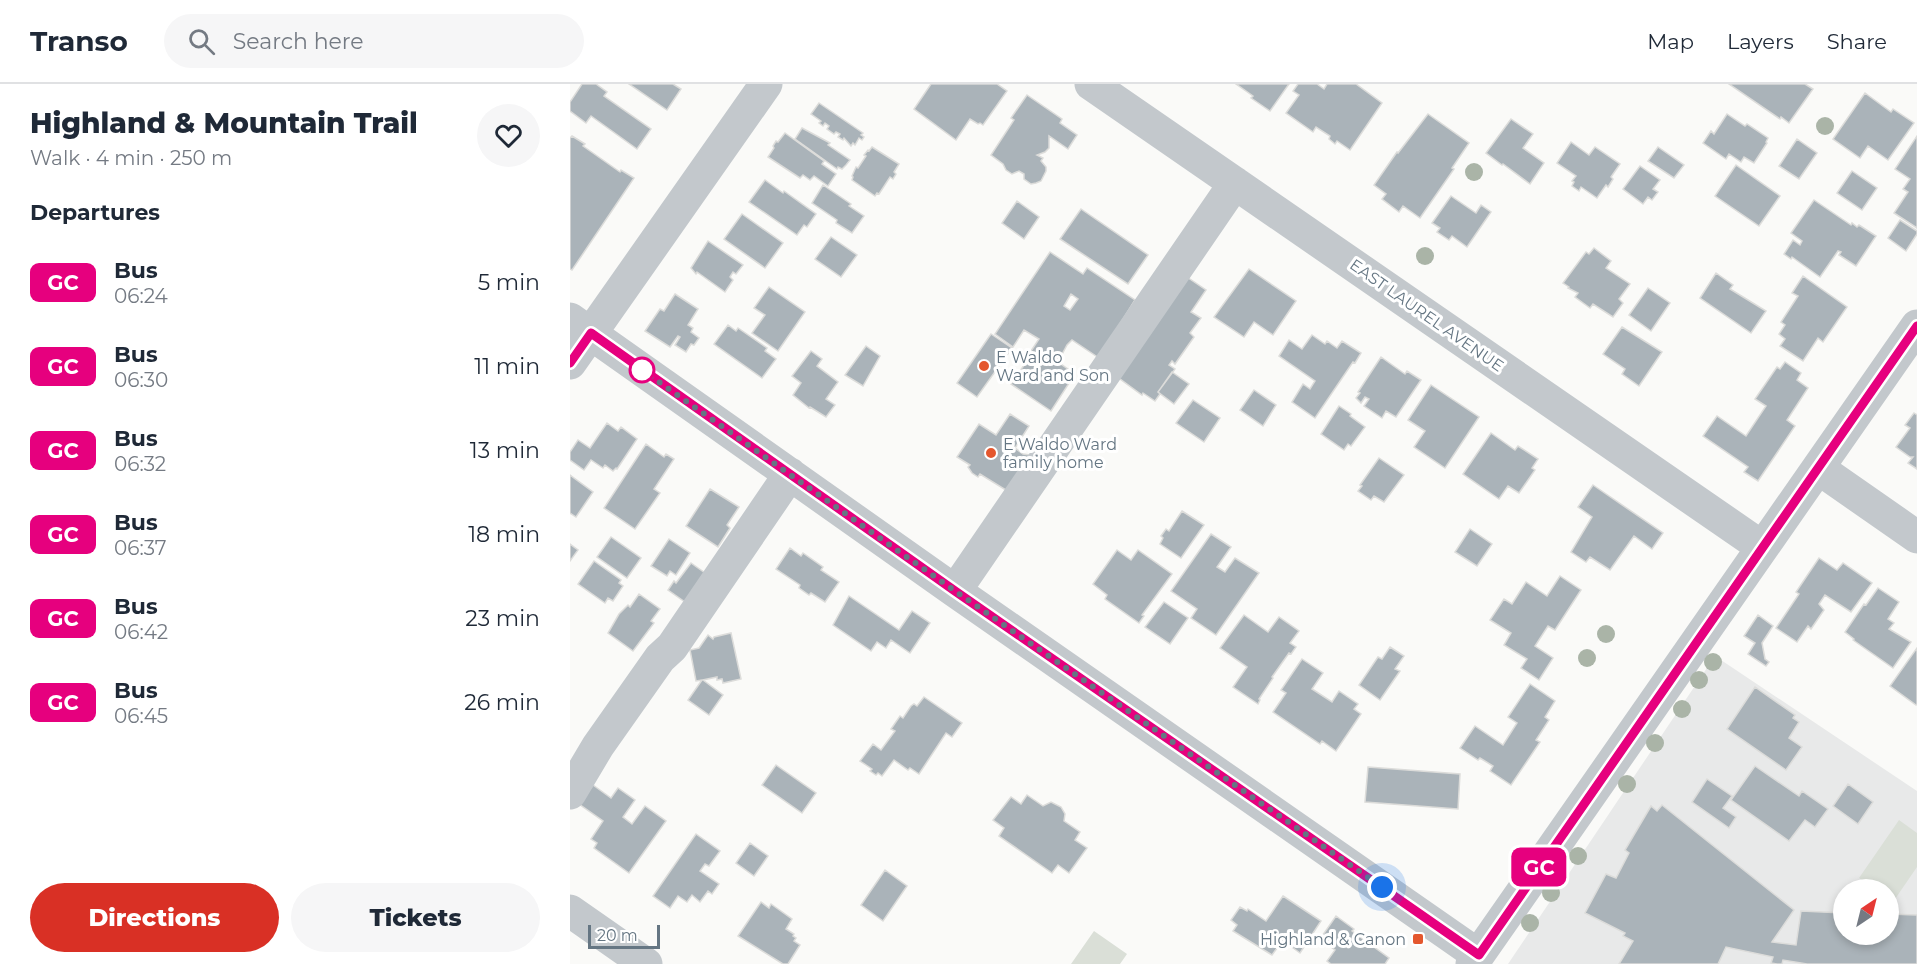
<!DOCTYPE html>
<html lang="en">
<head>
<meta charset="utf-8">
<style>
	body { margin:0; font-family:Montserrat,sans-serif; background:#f6f6f7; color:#1f2937; height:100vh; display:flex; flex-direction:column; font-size:22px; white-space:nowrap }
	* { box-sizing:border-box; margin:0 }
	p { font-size:20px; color:#747a83 }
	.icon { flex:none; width:33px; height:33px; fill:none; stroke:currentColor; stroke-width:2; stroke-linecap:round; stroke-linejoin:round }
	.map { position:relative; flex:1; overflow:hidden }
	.panel { display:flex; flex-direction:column; background:#fff; width:570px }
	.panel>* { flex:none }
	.badge { padding:0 12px; border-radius:9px; font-size:21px; line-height:39px }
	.needle { width:39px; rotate:35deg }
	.buttons { position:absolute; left:1263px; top:795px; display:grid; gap:12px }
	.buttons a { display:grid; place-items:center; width:66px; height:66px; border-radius:50%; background:#fff; box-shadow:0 3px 9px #0003; font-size:30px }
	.scale { position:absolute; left:18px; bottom:15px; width:72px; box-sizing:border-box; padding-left:6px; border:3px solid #657683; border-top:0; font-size:16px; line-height:21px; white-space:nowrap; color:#657683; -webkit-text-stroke:4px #fff; paint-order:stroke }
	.you { position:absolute; width:30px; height:30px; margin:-15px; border:4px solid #fff; border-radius:50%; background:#1a73e8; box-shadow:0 0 0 9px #1a73e833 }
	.map>.badge { position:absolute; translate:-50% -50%; box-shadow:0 0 0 3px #fff }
	h2 { padding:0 30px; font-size:22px; line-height:54px }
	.round { display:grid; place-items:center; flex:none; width:63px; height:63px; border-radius:32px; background:#f6f6f7 }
	.headline { display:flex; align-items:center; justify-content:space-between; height:102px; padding:0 30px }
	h1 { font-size:28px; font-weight:800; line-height:45px }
	.action { display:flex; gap:12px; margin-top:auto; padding:12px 30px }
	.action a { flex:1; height:69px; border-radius:36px; background:#d93025; color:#fff; font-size:24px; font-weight:800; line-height:69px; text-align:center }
	.action a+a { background:#f6f6f7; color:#1f2937 }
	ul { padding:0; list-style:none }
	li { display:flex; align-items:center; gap:18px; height:84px; padding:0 30px }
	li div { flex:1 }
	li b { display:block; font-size:22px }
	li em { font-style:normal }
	li .badge { min-width:66px; font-weight:700; text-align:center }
	header { display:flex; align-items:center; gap:36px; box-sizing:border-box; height:84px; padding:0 30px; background:#fff; border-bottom:2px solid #e0e1e3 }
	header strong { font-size:28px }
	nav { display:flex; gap:33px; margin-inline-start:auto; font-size:21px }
	.search { width:420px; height:54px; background:#f6f6f7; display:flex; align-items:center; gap:15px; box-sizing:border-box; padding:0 21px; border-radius:33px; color:#747a83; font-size:22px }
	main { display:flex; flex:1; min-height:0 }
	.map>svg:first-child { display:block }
	.built { fill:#e8e9e9; fill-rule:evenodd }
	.green { fill:#dadfd7 }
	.building { fill:#aab3b9; stroke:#dcdcda; stroke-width:1.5; fill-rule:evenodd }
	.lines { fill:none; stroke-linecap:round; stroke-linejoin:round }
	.minor { stroke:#c3c8cc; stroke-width:33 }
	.tree { fill:#aab4a7 }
	.line-casing { stroke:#fff; stroke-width:14 }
	.line { stroke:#e6007e; stroke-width:9 }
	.walk { stroke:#657683; stroke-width:6; stroke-dasharray:0 10.8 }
	.poi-dot { fill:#e4572e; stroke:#fff; stroke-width:2 }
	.stop-dot { fill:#fff; stroke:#e6007e; stroke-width:3 }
	.labels { text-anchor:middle; stroke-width:6; stroke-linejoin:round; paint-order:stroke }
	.street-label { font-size:16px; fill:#657683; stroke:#fff }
	.poi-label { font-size:16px; fill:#657683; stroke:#fff; text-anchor:start }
</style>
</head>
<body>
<header>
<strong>Transo</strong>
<div class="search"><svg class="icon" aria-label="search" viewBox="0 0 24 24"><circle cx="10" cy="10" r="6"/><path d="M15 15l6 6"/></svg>Search here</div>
<nav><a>Map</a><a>Layers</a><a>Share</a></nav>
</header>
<main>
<section class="panel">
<div class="headline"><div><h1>Highland &amp; Mountain Trail</h1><p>Walk · 4 min · 250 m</p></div><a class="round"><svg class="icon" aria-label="heart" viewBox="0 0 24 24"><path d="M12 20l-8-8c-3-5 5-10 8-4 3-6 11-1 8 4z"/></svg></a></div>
<h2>Departures</h2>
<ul>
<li><span class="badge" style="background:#e6007e;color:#fff">GC</span><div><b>Bus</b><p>06:24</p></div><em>5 min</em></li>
<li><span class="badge" style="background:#e6007e;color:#fff">GC</span><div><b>Bus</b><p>06:30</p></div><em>11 min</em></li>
<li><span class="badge" style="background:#e6007e;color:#fff">GC</span><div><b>Bus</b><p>06:32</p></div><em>13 min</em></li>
<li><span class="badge" style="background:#e6007e;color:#fff">GC</span><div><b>Bus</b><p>06:37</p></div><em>18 min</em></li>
<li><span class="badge" style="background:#e6007e;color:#fff">GC</span><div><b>Bus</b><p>06:42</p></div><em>23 min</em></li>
<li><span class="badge" style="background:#e6007e;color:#fff">GC</span><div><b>Bus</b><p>06:45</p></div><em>26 min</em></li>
</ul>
<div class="action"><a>Directions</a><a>Tickets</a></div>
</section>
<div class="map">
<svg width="1347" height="880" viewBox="0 0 1347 880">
	<rect width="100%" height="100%" fill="#fafaf8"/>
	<!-- built -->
	<path class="built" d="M1145 572 1347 707V880H938ZM1274 806H1318V850H1274Z"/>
	<!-- green -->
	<path class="green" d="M1329 736 1347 749V783L1323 818 1319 815 1318 806 1306 805 1289 794Z
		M524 847 557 870 550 880H501Z"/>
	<!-- building -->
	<path class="building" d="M12 0H26L37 8 34 12 81 45 67 65 21 32 16 39 0 27V18Z
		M59 0H103L111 5 97 26Z
		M361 0H427L437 7 413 41 410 39 408 40 400 35 386 56 344 25Z
		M666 0H719L700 27 681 14 683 12Z
		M728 0H747L754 5 757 0H786L812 19 780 66 767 57 765 60 759 55 760 52 746 43 743 48 716 29 729 11 723 7Z
		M1159 0H1235L1243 5 1219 39 1211 33 1210 35Z
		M1295 9 1321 28 1323 25 1344 39 1318 76 1298 62 1290 74 1263 55Z
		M457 11 492 35 490 39 507 51 498 65 479 52V64L475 68 467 71 473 74 471 77 476 83V87L471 97 466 99 461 100 454 95V90L449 87 442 90 436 86 433 80 421 71 444 36 441 34Z
		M249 19 293 49 291 51 294 53 292 56 289 54 285 61 283 59 281 62 274 54 273 56 268 53 270 50 266 48 264 50 257 45 259 42 255 39 253 42 249 39 251 37 241 30Z
		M858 30 899 59 882 84 884 85 850 134 833 122 829 128 812 115 816 110 804 101 827 68 828 69Z
		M1157 30 1175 42 1177 40 1198 54 1196 58 1197 59 1184 79 1174 73 1171 78 1159 70 1156 75 1133 59 1141 47 1144 50Z
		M941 35 963 50 953 64 974 79 960 100 933 80 932 81 916 69Z
		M232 44 260 59 258 61 280 76 276 81 272 85 268 83 267 85 225 55Z
		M215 49 254 77 252 80 266 90 258 102 244 92 240 96 233 91 230 94 198 73 204 64 203 62 206 57 208 58Z
		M2 52 15 60 13 62 50 88 51 86 64 94 2 186 0 185V54Z
		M1347 52V144L1324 129 1338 108 1333 105 1340 95 1325 85Z
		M1227 55 1247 69 1229 95 1209 82Z
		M1001 58 1019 71 1025 63 1050 80 1041 93 1043 95 1038 103 1036 101 1027 114 1011 103 1009 107 1002 102 1004 98 1002 97 1006 92 987 79Z
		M302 63 329 80 324 88 326 90 323 95 320 93 309 110 307 109 305 112 282 96 283 93 282 92 286 83 288 84 296 72 294 71 298 66 299 67Z
		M1088 63 1114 81 1104 94 1078 77Z
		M1166 81 1210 112 1189 142 1145 112Z
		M1070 82 1090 96 1083 105 1088 108 1082 116 1078 113 1073 120 1053 105Z
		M1282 87 1307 104 1292 126 1267 109Z
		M195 96 213 109 214 107 246 130 237 143 234 141 227 151 179 118Z
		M253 101 281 120 279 122 294 132 282 149 266 139 267 136 242 119Z
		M881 112 906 129 911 121 921 128 897 163 882 152 879 156 867 148 870 144 862 139Z
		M1244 116 1281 141 1282 139 1287 143 1289 141 1306 152 1286 182 1269 171 1271 168 1268 167 1250 193 1222 173 1221 175 1214 170 1223 156 1230 161 1232 157 1221 149Z
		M447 117 469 133 454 155 432 139Z
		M511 125 578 171 558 200 490 155Z
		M172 130 213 159 195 184 154 155Z
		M1330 136 1347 147V150L1336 167 1318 154Z
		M261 153 287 171 271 193 245 175Z
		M138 157 173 181 166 190 163 188 160 193 163 196 155 208 127 188 126 190 121 184Z
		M1024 164 1041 177 1036 184 1060 200 1049 215 1053 219 1043 233 1023 220 1020 224 1005 213 1008 209 998 204 999 203 993 199 1016 168 1019 170Z
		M480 168 513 190 517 184 565 216 529 274 502 256 497 261 488 278 505 290 481 327 441 300 459 274 457 273 469 255 454 246 443 263 425 250ZM501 210 508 215 500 226 494 222Z
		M679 185 726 217 703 251 684 238 674 253 644 233Z
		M611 189 636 206 621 228 631 234 620 249 624 253 605 280 602 277 599 281 605 285 588 308 590 310 585 317 573 309 572 311 546 292Z
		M1146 189 1163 201 1160 205 1196 227 1181 249 1130 214Z
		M1233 192 1277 223 1253 258 1248 254 1233 277 1210 262 1215 255 1209 250 1215 241 1211 238 1228 212 1222 209Z
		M199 203 235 228 208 267 182 249 195 231 184 224Z
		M1078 204 1100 219 1081 247 1059 231Z
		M105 210 128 225 118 241 123 244 121 248 129 254 124 261 121 260 116 268 105 261 110 253 108 252 100 263 75 247 90 225 94 227Z
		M158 241 166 247 168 244 197 264 195 267 206 275 192 294 144 260Z
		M1052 243 1092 268 1069 302 1052 290 1055 285 1033 270Z
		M421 250 442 264 407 313 387 299Z
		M742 251 755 260 757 257 767 264 772 257 791 269 785 279 783 278 745 334 722 318 733 300 740 305 745 297 709 272 719 256 732 265Z
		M296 262 310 272 293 302 275 291Z
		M241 267 252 275 247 282 268 298 256 315 265 321 256 333 240 323 239 324 223 311 231 299 222 292Z
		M811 273 835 290 837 287 851 296 826 333 816 327 812 334 794 322 799 315 795 313 791 319 786 314 790 309 788 308Z
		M1215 278 1231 289 1227 296 1238 304 1217 336 1225 342 1188 397 1174 388 1178 383 1133 352 1147 332 1176 352 1196 322 1185 315 1207 283 1210 285Z
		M602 288 619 300 604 320 588 308Z
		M861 301 909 333 875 384 844 363 855 347 838 336Z
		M684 306 706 321 693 342 670 326Z
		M623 316 650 334 634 358 606 339Z
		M769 322 781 330 780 332 795 343 781 362 778 360 774 366 751 350Z
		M1344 329 1347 331V385L1338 379 1343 373H1340L1326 363 1340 344 1335 341Z
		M440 330 459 342 445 364 453 370 460 371 451 384 445 375 441 381 452 388 439 408 410 390 408 393 402 389 398 383 400 381 387 373 409 340 426 351Z
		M37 339 48 347 51 343 67 355 47 385 46 384 43 387 35 381 33 384 21 376 14 386 0 376V368L8 356 20 364Z
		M921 349 945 366 948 362 968 375 962 384 965 386 949 409 938 402 929 415 893 390Z
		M76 360 94 373 96 370 104 375 84 405 90 409 65 445 34 424Z
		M809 374 834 391 814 418 804 412 801 416 788 407 792 402 790 401Z
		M0 391 23 408 6 433 0 429Z
		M1023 401 1093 449 1082 465 1064 452 1040 486 1020 473 1016 478 1001 468 1022 433 1008 423Z
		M140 405 169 423 157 441 160 444 148 463 116 442Z
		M612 427 634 441 611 474 590 460 593 454 591 452 596 445 599 447Z
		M900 445 922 460 907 482 885 468Z
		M641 450 661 463 647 483 655 488 665 474 689 489 646 551 621 534 627 525 601 507Z
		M41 453 71 474 57 494 27 473Z
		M99 455 120 469 106 491 100 487 97 492 81 482Z
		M0 460 8 466 0 477Z
		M220 464 231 472 233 469 253 483 251 486 269 498 255 518 241 509 239 511 229 504 230 501 206 485Z
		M547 466 561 476 568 466 602 490 572 531 574 532 569 539 535 515 537 511 523 500Z
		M1249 474 1267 486 1273 479 1302 499 1281 528 1255 511 1249 520 1254 526 1241 545 1238 542 1227 558 1206 544 1229 510 1226 508Z
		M24 477 51 496 49 499 53 502 43 517 38 514 35 519 8 500Z
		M121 479 135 489 115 518 98 506 104 497 106 499Z
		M990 492 1011 506 985 546 978 542 965 562 983 574 969 596 951 584 957 575 934 561 941 549 920 536 934 515 942 520 956 498 977 512Z
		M1308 504 1329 518 1318 535 1324 539 1319 545 1341 558 1323 584 1283 556 1284 555 1275 548 1294 520 1296 521Z
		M69 510 90 525 81 537 84 539 63 567 38 549 49 530 58 521 60 523Z
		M279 512 329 546 342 527 360 539 340 569 321 556 316 564 307 558 301 567 263 541Z
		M594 518 618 534 600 560 575 543Z
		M674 531 698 548 709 533 729 547 720 559 726 563 721 570 719 569 702 593 703 594 689 615 690 616 688 620 663 603 677 583 650 564Z
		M1188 531 1203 542 1192 559 1195 575 1199 578 1196 582 1178 570 1185 559 1174 552Z
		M161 549 171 595 153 599 152 595 147 596V593L133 596 153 611 139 631 118 616 132 596 126 597 120 566 129 564 138 551 143 555 144 553Z
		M820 563 834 572 825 585 830 587 810 616 789 601 808 573 812 575Z
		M1347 564V620L1346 621 1320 602Z
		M732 575 753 589 742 605 762 618 769 607 788 620 784 625 791 630 766 667 752 657 750 660 703 628 716 609 711 606Z
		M960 600 985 617 975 633 979 636 966 656 970 658 941 701 920 687 923 682 910 674 908 676 890 664 905 642 933 661 947 639 938 633Z
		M1185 603 1225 631 1223 634 1229 638 1219 654 1232 663 1216 686 1157 645Z
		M354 613 392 639 382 653 376 649 349 690 340 684 338 686 324 676 312 692 308 689 306 691 300 687 302 685 290 677 303 660 311 666 325 647 321 645 330 632 333 634 341 622 344 620 347 622Z
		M206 681 246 709 232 729 192 701Z
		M1185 682 1229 712 1232 707 1258 725 1245 743 1235 736 1219 757 1161 716Z
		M798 683 890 690 888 725 795 718Z
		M1137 695 1162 712 1153 724 1166 733 1159 744 1122 718Z
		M1278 700 1303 718 1288 740 1263 722Z
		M23 701 41 714 48 704 65 716 53 733 62 740 75 722 96 737 59 789 24 764 27 759 21 755 33 737 9 720Z
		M457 711 473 722 481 718 491 723 495 730 494 737 510 748 505 756 517 764 499 789 488 781 482 789 429 752 434 744 423 736 441 713 451 720Z
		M1092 721 1224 826 1202 858 1226 861 1231 827 1274 829V850H1318V830L1347 831V880H1237L1213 876 1212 880H1207L1201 879 1203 873 1156 863 1148 880H1049L1063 857 1053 852 1055 849 1015 829 1036 790 1046 794 1059 769 1055 766 1081 722 1087 727Z
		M126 750 150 767 139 782 135 780 130 787 149 800 142 810 138 807 130 818 122 811 117 818 108 812 100 824 83 812Z
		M180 759 198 772 184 792 166 779Z
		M315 786 337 802 313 837 291 821Z
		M713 812 751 837 730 869 719 861 717 864 710 860 702 871 663 847 667 841 661 836 670 823 677 827 678 825 696 837Z
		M191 818 199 824 201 820 222 835 216 845 224 850 223 852 226 854 224 857 230 861 218 880H213L168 852Z
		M766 832 784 845 782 847 819 874 815 880H761L757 877 765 866 750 855Z"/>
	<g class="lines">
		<!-- minor -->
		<path class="minor" d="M521 0 1192 463
			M0 235 385 507 908 871
			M0 279 196 0
			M1248 384 1347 453
			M385 507 665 99
			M0 709 28 662 90 574 102 563 220 390
			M0 827 76 880
			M902 880 1347 242"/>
	</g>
	<!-- trees -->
	<g class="tree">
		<circle cx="1255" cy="42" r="9"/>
		<circle cx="904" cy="88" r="9"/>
		<circle cx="855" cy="172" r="9"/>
		<circle cx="1036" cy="550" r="9"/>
		<circle cx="1017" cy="574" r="9"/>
		<circle cx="1143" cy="578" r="9"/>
		<circle cx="1129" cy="596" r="9"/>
		<circle cx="1112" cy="625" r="9"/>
		<circle cx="1085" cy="659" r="9"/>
		<circle cx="1057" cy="700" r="9"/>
		<circle cx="1008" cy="772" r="9"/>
		<circle cx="981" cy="809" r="9"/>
		<circle cx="960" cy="839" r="9"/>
	</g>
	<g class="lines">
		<!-- line casing -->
		<g class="line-casing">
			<path id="line" d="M0 279 21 249 385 507 909 871 1347 242"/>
		</g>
		<!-- line -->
		<use href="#line" class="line"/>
		<!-- walk -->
		<path class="walk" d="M72 286 385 507 812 803"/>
	</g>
	<!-- markers -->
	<g class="poi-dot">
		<circle cx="414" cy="282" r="6"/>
		<circle cx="421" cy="369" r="6"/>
		<rect x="842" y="849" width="12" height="12" rx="3"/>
	</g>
	<circle class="stop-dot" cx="72" cy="286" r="12"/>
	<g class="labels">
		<!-- street labels -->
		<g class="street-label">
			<text transform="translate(857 231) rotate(35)" y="6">EAST LAUREL AVENUE</text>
		</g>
		<!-- poi labels -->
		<g class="poi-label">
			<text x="426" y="279">E Waldo<tspan x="426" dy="18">Ward and Son</tspan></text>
			<text x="433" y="366">E Waldo Ward<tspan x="433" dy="18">family home</tspan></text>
			<text x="836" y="861" text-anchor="end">Highland &amp; Canon</text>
		</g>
	</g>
</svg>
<div class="buttons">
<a><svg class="needle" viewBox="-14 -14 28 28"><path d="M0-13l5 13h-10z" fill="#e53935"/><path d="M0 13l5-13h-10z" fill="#747a83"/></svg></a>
</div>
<div class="scale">20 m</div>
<div class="you" style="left:812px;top:803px"></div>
<b class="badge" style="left:969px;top:783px;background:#e6007e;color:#fff">GC</b>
</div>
</main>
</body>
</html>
